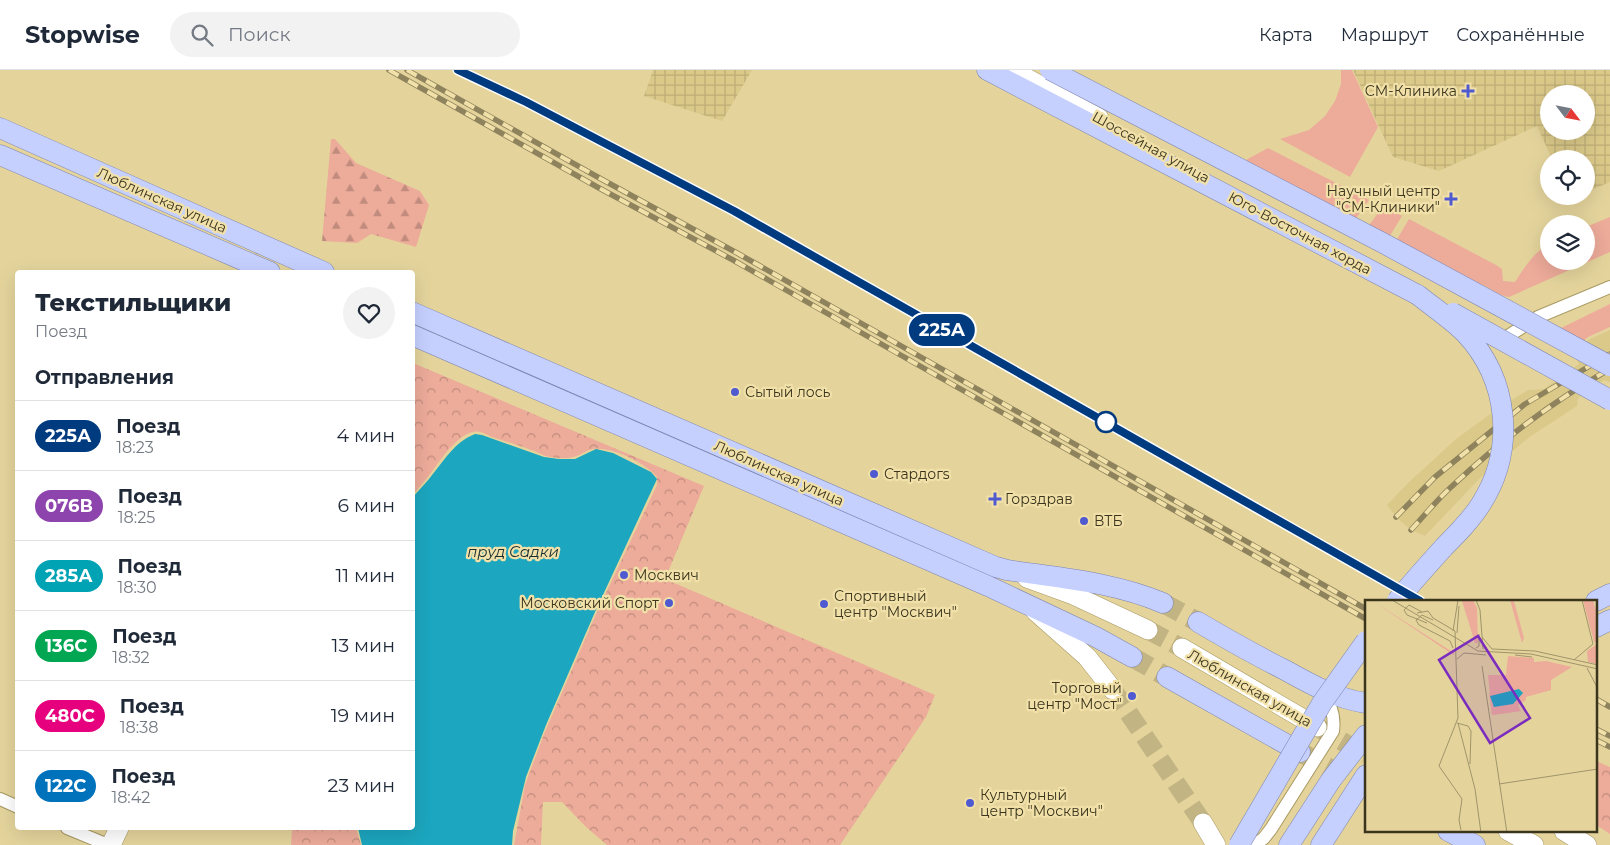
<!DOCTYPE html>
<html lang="ru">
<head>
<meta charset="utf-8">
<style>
	body { margin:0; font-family:Montserrat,sans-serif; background:#f2f2f3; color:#1f2937; height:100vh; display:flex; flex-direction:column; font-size:19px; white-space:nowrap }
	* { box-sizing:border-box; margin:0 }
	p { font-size:16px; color:#747a83 }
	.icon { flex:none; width:28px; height:28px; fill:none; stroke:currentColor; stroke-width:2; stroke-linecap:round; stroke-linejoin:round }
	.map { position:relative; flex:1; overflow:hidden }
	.details { position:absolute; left:15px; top:200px; width:400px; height:560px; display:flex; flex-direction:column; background:#fff; border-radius:5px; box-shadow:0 5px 20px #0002 }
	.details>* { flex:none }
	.badge { padding:0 10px; border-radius:16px; font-size:18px; line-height:32px }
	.needle { width:32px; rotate:122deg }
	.buttons { position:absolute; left:1540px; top:15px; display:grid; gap:10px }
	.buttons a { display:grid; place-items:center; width:55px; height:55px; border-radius:50%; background:#fff; box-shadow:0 5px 20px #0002; font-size:25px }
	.map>.badge { position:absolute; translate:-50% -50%; box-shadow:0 0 0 2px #fff }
	h2 { padding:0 20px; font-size:19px; line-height:45px }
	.round { display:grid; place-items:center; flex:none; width:52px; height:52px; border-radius:26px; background:#f2f2f3 }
	.overview { display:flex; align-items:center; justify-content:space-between; height:85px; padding:0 20px }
	h1 { font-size:24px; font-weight:800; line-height:38px }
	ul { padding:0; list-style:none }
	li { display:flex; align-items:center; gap:15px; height:70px; padding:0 20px; border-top:1px solid #e0e1e3 }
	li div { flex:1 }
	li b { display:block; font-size:19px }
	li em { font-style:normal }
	li .badge { min-width:55px; font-weight:700; text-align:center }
	header { display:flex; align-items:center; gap:30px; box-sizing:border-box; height:70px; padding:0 25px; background:#fff; border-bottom:1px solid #e0e1e3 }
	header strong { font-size:24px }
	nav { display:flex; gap:28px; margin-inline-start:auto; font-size:18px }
	.search { width:350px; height:45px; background:#f2f2f3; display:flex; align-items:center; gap:12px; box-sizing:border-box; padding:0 18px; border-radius:28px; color:#747a83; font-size:19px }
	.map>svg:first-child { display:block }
	.built { fill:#dbc989 }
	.industrial { fill:url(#industrial-grid); fill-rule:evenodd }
	.green { fill:#edab9a }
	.forest { fill:url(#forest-firs) }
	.park { fill:url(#park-crowns) }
	.water { fill:#1ca6bf }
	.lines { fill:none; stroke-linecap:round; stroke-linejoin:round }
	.secondary-tunnel { stroke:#c2b483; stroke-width:19; stroke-dasharray:19 9; stroke-linecap:butt }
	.primary-tunnel { stroke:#c2b483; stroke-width:20; stroke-dasharray:20 10; stroke-linecap:butt }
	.street-casing { stroke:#a89963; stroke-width:14 }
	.secondary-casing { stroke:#a89963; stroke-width:20 }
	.primary-casing { stroke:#7d85b0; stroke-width:21 }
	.street { stroke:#fff; stroke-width:12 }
	.secondary { stroke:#fff; stroke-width:19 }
	.primary { stroke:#c6d0ff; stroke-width:20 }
	.rail-casing { stroke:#8e835c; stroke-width:5.5 }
	.rail { stroke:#f1e1a9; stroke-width:4; stroke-dasharray:11; stroke-linecap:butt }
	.primary-bridge-casing { stroke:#7d85b0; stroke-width:21; stroke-linecap:butt }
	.primary-bridge { stroke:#c6d0ff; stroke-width:20 }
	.line-casing { stroke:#fff; stroke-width:11 }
	.line { stroke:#003b80; stroke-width:8 }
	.poi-dot { fill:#505ad0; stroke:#f1e1a9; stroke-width:2 }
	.stop-dot { fill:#fff; stroke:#003b80; stroke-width:2.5 }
	.labels { text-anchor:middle; stroke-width:4.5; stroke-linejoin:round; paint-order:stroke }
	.poi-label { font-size:14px; fill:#3b351e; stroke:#f1e1a9; text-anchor:start }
	.street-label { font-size:14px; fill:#3b351e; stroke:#f1e1a9 }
	.water-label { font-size:15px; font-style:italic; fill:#172d32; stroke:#f1e1a9 }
	.inset-road { fill:none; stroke:#a0946a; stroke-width:1 }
	.view { fill:#7b2cbf; fill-opacity:0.15; stroke:#7b2cbf; stroke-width:2.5 }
	.inset-edge { fill:none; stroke:#3b351e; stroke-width:2.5 }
</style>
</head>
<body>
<header>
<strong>Stopwise</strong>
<div class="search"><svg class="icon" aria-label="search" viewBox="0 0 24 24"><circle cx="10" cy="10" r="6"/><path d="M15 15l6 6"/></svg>Поиск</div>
<nav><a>Карта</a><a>Маршрут</a><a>Сохранённые</a></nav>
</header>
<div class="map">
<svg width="1610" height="775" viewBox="0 0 1610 775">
	<defs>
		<pattern id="industrial-grid" width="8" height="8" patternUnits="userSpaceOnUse" patternTransform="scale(1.25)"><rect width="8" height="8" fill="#dbc989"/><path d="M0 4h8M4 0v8" fill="none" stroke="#bdad76"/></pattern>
		<pattern id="forest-firs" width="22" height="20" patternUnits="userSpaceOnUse" patternTransform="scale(1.25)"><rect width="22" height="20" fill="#edab9a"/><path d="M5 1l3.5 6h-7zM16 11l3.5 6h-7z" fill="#c18c7d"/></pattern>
		<pattern id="park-crowns" width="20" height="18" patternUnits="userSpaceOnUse" patternTransform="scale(1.25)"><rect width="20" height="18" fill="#edab9a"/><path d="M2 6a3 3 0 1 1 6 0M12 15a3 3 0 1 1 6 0" fill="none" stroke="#c18c7d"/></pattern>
	</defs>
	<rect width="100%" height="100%" fill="#e4d49c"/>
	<!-- built -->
	<path class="built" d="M1610 260V312L1604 310 1578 328 1577 336 1531 366 1481 407 1425 466 1411 460 1396 447 1387 435 1407 414 1456 369 1500 337 1528 320 1544 319 1579 294 1574 282 1588 270Z"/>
	<!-- industrial -->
	<path class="industrial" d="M653 0H752L722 51 644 26Z
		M1353 0H1610V112L1586 122V89H1552L1537 56 1439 101 1393 87ZM1549 24H1586V61H1549Z"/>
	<!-- green -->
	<path class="green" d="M1341 0H1352L1378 57 1350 107 1280 69 1309 60 1325 46 1335 31 1341 14Z
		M1268 78 1369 130 1354 151 1244 91Z
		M1384 135 1402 146 1388 169 1367 158Z
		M1610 147V182L1509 227C1496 226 1487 213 1474 213L1396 171 1409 149 1496 195 1502 199 1503 211 1515 212C1524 198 1534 182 1549 174V191H1586V157Z
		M1610 234V257L1588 267 1578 276 1557 260Z"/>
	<!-- forest -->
	<path class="forest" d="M331 69H335L356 93 420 121 429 135 416 177 371 164 357 173 322 171Z"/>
	<!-- park -->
	<path class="park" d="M413 293 704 416 665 509 935 625 926 647 840 775H607L585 756 562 732H543L541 775H514L525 715 544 664 596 544 657 415V407C646 393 611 376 593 379 587 380 584 383 579 385 569 390 555 388 545 386 540 384 536 381 531 380 519 375 507 372 495 368 487 366 482 360 473 362 456 365 438 394 428 407 423 413 418 419 413 424Z
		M1596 691 1610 697V764L1596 755Z
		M292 758H356L361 775H291Z"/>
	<!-- water -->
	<path class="water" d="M475 364 482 365 544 387 559 389H575L596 379 613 383 651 402 657 409 595 542 546 655 526 707 513 761 512 775H362L358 758H412L413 427C418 421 424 415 429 409 443 392 454 372 475 364Z"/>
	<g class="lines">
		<!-- secondary-tunnel -->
		<path class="secondary-tunnel" d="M1148 560 1182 578
			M1113 620 1203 753
			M1317 657 1366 685"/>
		<!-- primary-tunnel -->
		<path class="primary-tunnel" d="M1163 533 1198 552
			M1132 587 1167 607
			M1300 682 1366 719"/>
		<!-- street casing -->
		<g class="street-casing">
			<path id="street" d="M1505 268 1538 247 1610 217
				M0 729 18 737
				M67 758 108 775
				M1255 775 1264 768 1271 759 1333 661C1335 646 1332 635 1322 624"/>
		</g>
		<!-- secondary casing -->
		<g class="secondary-casing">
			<path id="secondary" d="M1012 0 1099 48
				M1027 508 1071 524 1148 560
				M1035 541 1087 587 1113 620
				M1182 578 1317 657
				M1203 753 1216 775
				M1508 761 1534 775
				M1564 761 1587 775
				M111 775 119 758"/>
		</g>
		<!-- primary casing -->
		<g class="primary-casing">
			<path id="primary" d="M987 0 1418 225
				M0 58 324 202
				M0 85 270 202
				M412 242 996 497 1007 500C1060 508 1114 512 1163 533
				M412 265 988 516 1096 567 1132 587
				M1596 531 1610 524
				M1198 552C1227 569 1255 585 1285 600 1310 614 1337 629 1366 633
				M1596 557 1610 550
				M1167 607 1300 682
				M1448 761 1475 775
				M1289 775 1331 710 1366 665
				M1321 775 1366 705"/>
		</g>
		<!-- street -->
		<use href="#street" class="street"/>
		<!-- secondary -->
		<use href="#secondary" class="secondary"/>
		<!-- primary -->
		<use href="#primary" class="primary"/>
		<!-- rail casing -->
		<g class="rail-casing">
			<path id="rail" d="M389 0 599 118 733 190 1366 549
				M407 0 603 110 737 183 1366 539
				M457 0 526 33 733 141 1420 531
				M1396 447 1435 407 1525 334 1610 284
				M1411 460C1424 446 1436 431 1450 418 1498 373 1553 331 1610 299
				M1596 629 1610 637
				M1596 659 1610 666
				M1596 670 1610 677"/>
		</g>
		<!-- rail -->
		<use href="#rail" class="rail"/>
		<!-- primary-bridge casing -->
		<g class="primary-bridge-casing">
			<path id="primary-bridge" d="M1050 0 1383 173 1610 296
				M1453 243 1610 330
				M1397 531C1412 512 1428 495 1444 477 1457 464 1471 450 1481 434 1516 379 1509 310 1465 263 1451 249 1433 237 1418 225
				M1239 775 1322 633 1366 571"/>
		</g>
		<!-- primary-bridge -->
		<use href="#primary-bridge" class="primary-bridge"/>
	</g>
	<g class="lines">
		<!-- line casing -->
		<g class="line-casing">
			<path id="line" d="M458 0 526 32 734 141 1420 531"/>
		</g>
		<!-- line -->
		<use href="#line" class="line"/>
	</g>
	<!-- markers -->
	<g class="poi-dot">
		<path d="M1465.5 13.5h5v5h5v5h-5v5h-5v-5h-5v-5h5z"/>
		<path d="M1448.5 121.5h5v5h5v5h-5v5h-5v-5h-5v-5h5z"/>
		<circle cx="735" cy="322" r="5"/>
		<circle cx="874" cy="404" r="5"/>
		<path d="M992.5 421.5h5v5h5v5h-5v5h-5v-5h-5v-5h5z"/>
		<circle cx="1084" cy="451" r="5"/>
		<circle cx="624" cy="505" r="5"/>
		<circle cx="669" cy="533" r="5"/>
		<circle cx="824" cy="534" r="5"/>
		<circle cx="1132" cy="626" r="5"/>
		<circle cx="970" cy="733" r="5"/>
	</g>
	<circle class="stop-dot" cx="1106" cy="352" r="10"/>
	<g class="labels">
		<!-- poi labels -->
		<g class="poi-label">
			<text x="1457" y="26" text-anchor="end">СМ-Клиника</text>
			<text x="1440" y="126" text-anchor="end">Научный центр<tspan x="1440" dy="16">"СМ-Клиники"</tspan></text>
			<text x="745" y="327">Сытый лось</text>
			<text x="884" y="409">Стардогs</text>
			<text x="1005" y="434">Горздрав</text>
			<text x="1094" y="456">ВТБ</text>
			<text x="634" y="510">Москвич</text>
			<text x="834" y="531">Спортивный<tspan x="834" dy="16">центр "Москвич"</tspan></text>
			<text x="659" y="538" text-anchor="end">Московский Спорт</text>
			<text x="1122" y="623" text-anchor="end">Торговый<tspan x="1122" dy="16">центр "Мост"</tspan></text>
			<text x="980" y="730">Культурный<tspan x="980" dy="16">центр "Москвич"</tspan></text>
		</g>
		<!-- street labels -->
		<g class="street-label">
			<text transform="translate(1151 77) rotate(29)" y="5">Шоссейная улица</text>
			<text transform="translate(162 130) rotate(24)" y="5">Люблинская улица</text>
			<text transform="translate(1300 163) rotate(28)" y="5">Юго-Восточная хорда</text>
			<text transform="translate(779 403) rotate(24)" y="5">Люблинская улица</text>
			<text transform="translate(1250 618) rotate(30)" y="5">Люблинская улица</text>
		</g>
		<!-- water labels -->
		<g class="water-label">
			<text x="513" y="487">пруд Садки</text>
		</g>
	</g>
	<!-- overview -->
	<g transform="translate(1365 530)">
		<rect width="232" height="232" fill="#e4d49c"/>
		<path d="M6 0 89 53V55L87 54ZM232 44V64L223 62 222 51ZM143 56 169 58V62L181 61 207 67 186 80V90L161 97 153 105 156 111 127 115 123 75H141Z" fill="#edab9a"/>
		<path d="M108 0 112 8 113 43H110L97 1ZM145 0 149 1 159 38 157 43ZM218 0H228L232 14V42H229ZM127 75 144 76 145 91 161 87V100L152 106 155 111 127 115 124 93 130 92ZM154 88 159 93 149 104 137 108 128 107 125 96Z" fill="#edab9a" fill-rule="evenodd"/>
		<path d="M154 89 158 93 148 104 129 107 125 96Z" fill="#1ca6bf"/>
		<path class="inset-road" d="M27 0 113 51 166 54 233 69M111 0 115 10 118 49M57 12 44 5 39 10 42 15 62 23M52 13 63 11 68 18 90 31 93 118 74 166 97 199 94 220 96 230M68 20 57 15 51 20 54 25 85 41 88 48M88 31 93 0M92 33 94 6M117 37 127 49 170 51 233 65M111 48 114 46V34M150 55 167 57M92 59 99 53 121 55M209 60 228 44 217 0M117 66 142 233M222 68 233 89M92 123 103 126 106 131 105 164M93 123 110 189 116 233M134 184 233 169"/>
		<path class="view" d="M113 36 165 118 125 143 74 60Z"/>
		<rect width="232" height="232" class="inset-edge"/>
	</g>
</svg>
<div class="buttons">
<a><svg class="needle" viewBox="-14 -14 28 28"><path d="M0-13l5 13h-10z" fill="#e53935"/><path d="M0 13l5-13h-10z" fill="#747a83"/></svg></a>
<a><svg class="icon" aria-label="locate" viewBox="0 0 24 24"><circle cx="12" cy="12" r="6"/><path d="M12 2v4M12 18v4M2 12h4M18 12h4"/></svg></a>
<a><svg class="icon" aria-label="layers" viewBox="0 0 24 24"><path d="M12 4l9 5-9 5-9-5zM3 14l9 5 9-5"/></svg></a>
</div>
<b class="badge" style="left:942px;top:260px;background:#003b80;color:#fff">225А</b>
<section class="details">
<div class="overview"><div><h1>Текстильщики</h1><p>Поезд</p></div><a class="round"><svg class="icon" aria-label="heart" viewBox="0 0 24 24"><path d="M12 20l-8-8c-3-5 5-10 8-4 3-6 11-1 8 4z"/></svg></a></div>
<h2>Отправления</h2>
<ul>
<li><span class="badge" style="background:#003b80;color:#fff">225А</span><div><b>Поезд</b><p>18:23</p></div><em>4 мин</em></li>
<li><span class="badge" style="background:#8e44ad;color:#fff">076В</span><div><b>Поезд</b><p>18:25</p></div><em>6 мин</em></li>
<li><span class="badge" style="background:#00a3b4;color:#fff">285А</span><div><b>Поезд</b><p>18:30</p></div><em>11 мин</em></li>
<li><span class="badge" style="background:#00a651;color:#fff">136С</span><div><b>Поезд</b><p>18:32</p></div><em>13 мин</em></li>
<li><span class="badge" style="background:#e6007e;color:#fff">480С</span><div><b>Поезд</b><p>18:38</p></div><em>19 мин</em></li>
<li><span class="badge" style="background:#0072bc;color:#fff">122С</span><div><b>Поезд</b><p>18:42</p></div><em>23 мин</em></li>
</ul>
</section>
</div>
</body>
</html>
